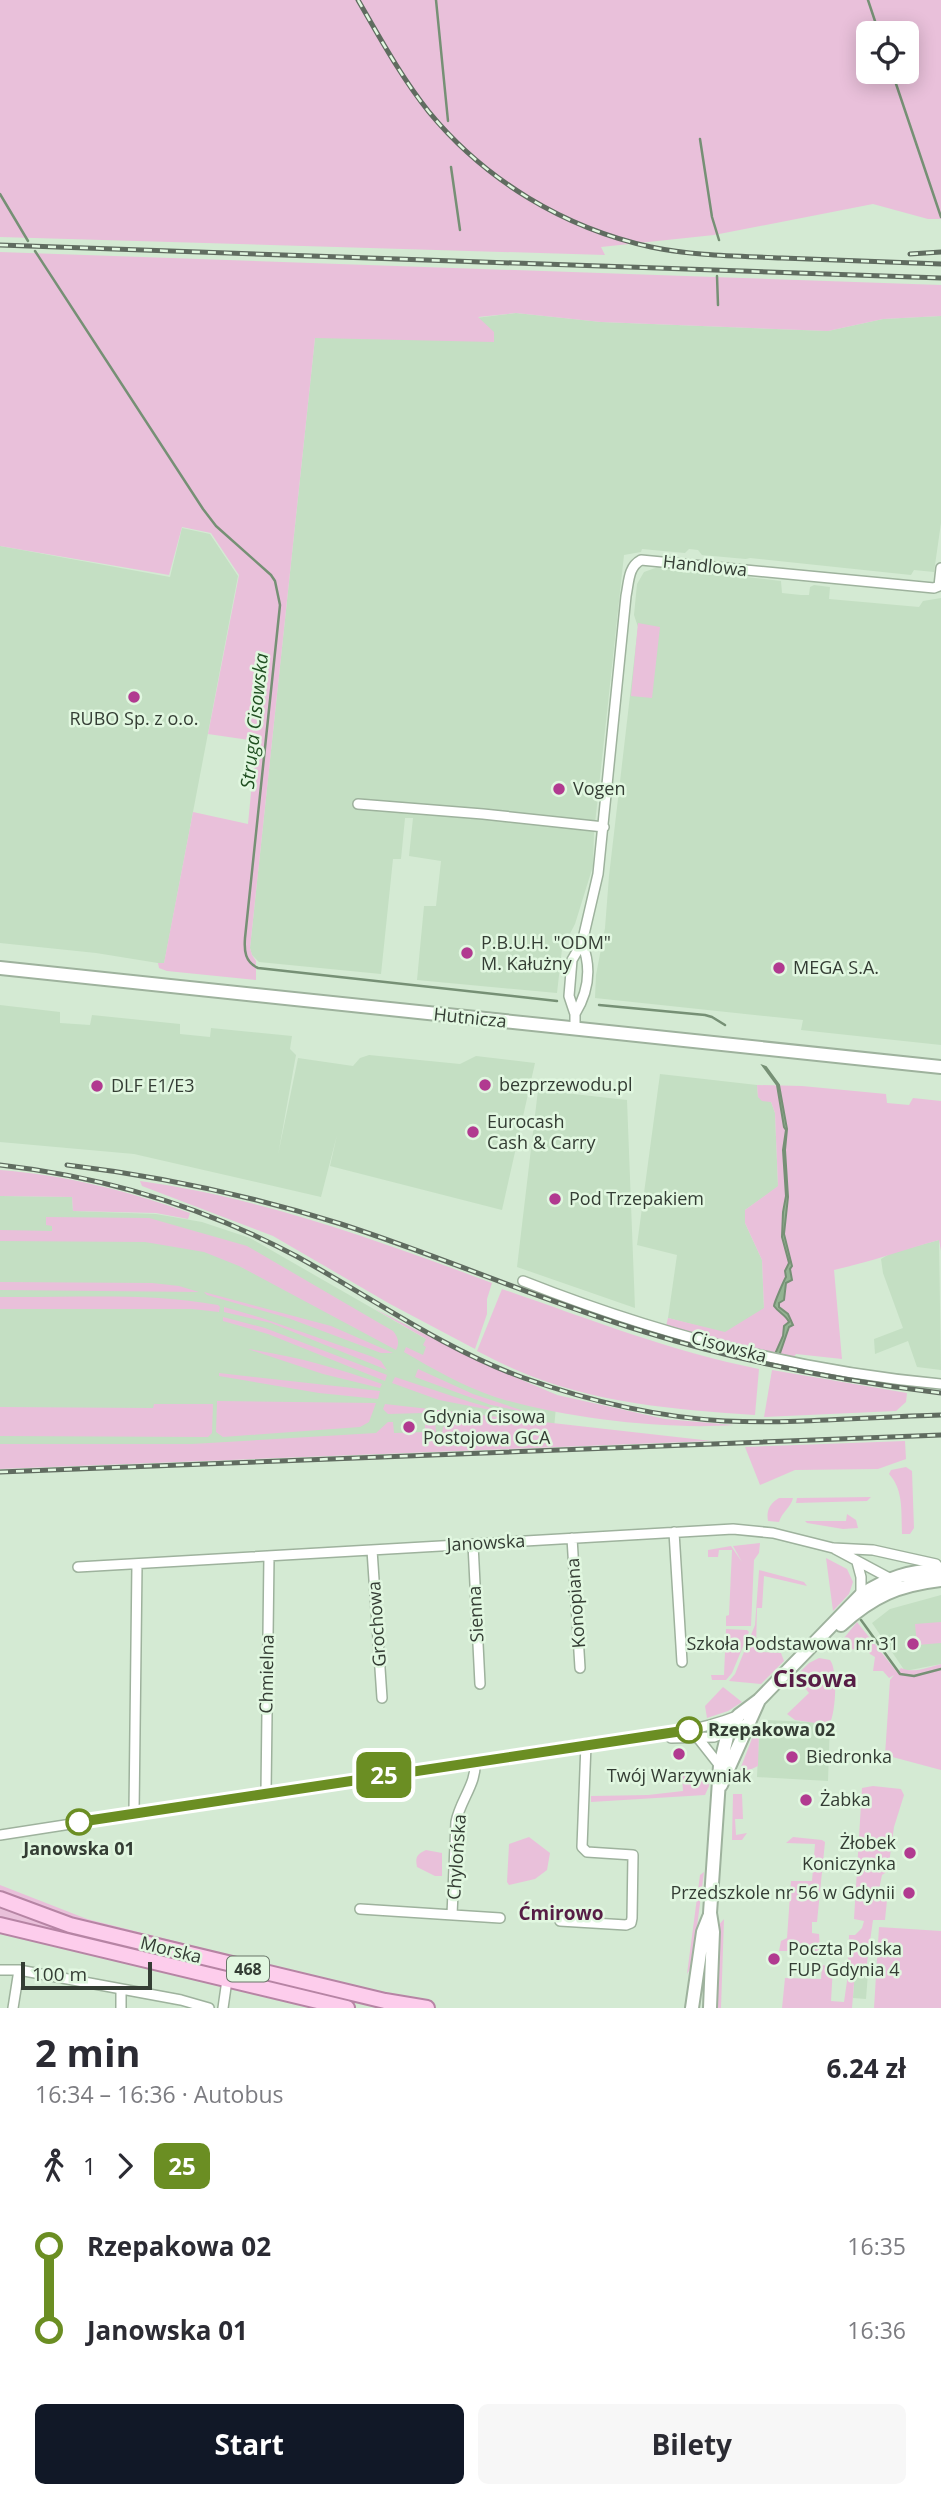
<!DOCTYPE html>
<html lang="pl">
<head>
<meta charset="utf-8">
<style>
	body { margin:0; font-family:"Open Sans",sans-serif; background:#f7f7f7; color:#2b2b33; height:100vh; display:flex; flex-direction:column; font-size:26px; white-space:nowrap }
	* { box-sizing:border-box; margin:0 }
	p { font-size:23px; color:#7c7c81 }
	.icon { flex:none; width:38px; height:38px; fill:none; stroke:currentColor; stroke-width:2; stroke-linecap:round; stroke-linejoin:round }
	.map { position:relative; height:2008px; overflow:hidden }
	.drawer { display:flex; flex-direction:column; background:#fff; flex:1 }
	.drawer>* { flex:none }
	.badge { padding:0 14px; border-radius:10px; font-size:24px; line-height:46px }
	.buttons { position:absolute; left:856px; top:21px; display:grid; gap:14px }
	.buttons a { display:grid; place-items:center; width:63px; height:63px; border-radius:10px; background:#fff; box-shadow:0 4px 18px #0003; font-size:35px }
	.scale { position:absolute; left:21px; bottom:18px; width:131px; box-sizing:border-box; padding-left:7px; border:4px solid #343d34; border-top:0; font-size:19px; line-height:24px; white-space:nowrap; color:#343d34; -webkit-text-stroke:5px #e1f7e0; paint-order:stroke }
	.map>.badge { position:absolute; translate:-50% -50%; box-shadow:0 0 0 4px #fff }
	.legs { display:flex; align-items:center; gap:10px; height:77px; padding:0 35px; font-size:23px }
	.legs p { margin-inline-start:auto }
	.overview { display:flex; align-items:center; justify-content:space-between; height:119px; padding:0 35px }
	h1 { font-size:38px; font-weight:700; line-height:52px }
	.button { display:flex; gap:14px; margin-top:auto; padding:14px 35px }
	.button a { flex:1; height:80px; border-radius:10px; background:#111827; color:#fff; font-size:28px; font-weight:700; line-height:80px; text-align:center }
	.button a+a { background:#f7f7f7; color:#2b2b33 }
	ul { padding:0 35px; list-style:none }
	li { display:flex; align-items:center; gap:24px; height:84px; font-size:26px }
	li i { display:grid; place-items:center; width:10px; height:100%; margin:0 9px; background:currentColor }
	li i::after { content:''; width:18px; height:18px; margin:-9px; border:5px solid; border-radius:50%; background:#fff }
	li p { margin-inline-start:auto }
	li:first-child i { background:linear-gradient(#0000 50%,currentColor 0) }
	li:last-child i { background:linear-gradient(currentColor 50%,#0000 0) }
	.map>svg:first-child { display:block }
	.built { fill:#c4dfc3 }
	.green { fill:#e9c0da; fill-rule:evenodd }
	.water { fill:#92b391; stroke:#769075; stroke-width:2 }
	.lines { fill:none; stroke-linecap:round; stroke-linejoin:round }
	.stream { stroke:#769075; stroke-width:2.5 }
	.street-casing { stroke:#9eb29d; stroke-width:12 }
	.secondary-casing { stroke:#9eb29d; stroke-width:16 }
	.primary-casing { stroke:#b684a4; stroke-width:18 }
	.street { stroke:#fff; stroke-width:9 }
	.secondary { stroke:#fff; stroke-width:12 }
	.primary { stroke:#fdcdec; stroke-width:14 }
	.rail-casing { stroke:#606c60; stroke-width:5 }
	.rail { stroke:#e1f7e0; stroke-width:2.5; stroke-dasharray:8; stroke-linecap:butt }
	.line-1-casing { stroke:#fff; stroke-width:16 }
	.line-1 { stroke:#6b8e23; stroke-width:10 }
	.poi-dot { fill:#b13a90; stroke:#e1f7e0; stroke-width:2.5 }
	.stop-1-dot { fill:#fff; stroke:#6b8e23; stroke-width:3.5 }
	.labels { text-anchor:middle; stroke-width:5; stroke-linejoin:round; paint-order:stroke }
	.shield { fill:#e1f7e0; stroke:#687568; stroke-width:2 }
	.shield-label { font-size:16px; font-weight:bold; fill:#343d34 }
	.street-label { font-size:18px; fill:#343d34; stroke:#e1f7e0 }
	.poi-label { font-size:18px; fill:#343d34; stroke:#e1f7e0; text-anchor:start }
	.stop-label { font-size:18px; font-weight:bold; fill:#343d34; stroke:#e1f7e0; text-anchor:start }
	.water-label { font-size:19px; font-style:italic; fill:#204f21; stroke:#e1f7e0 }
	.neighbourhood-label { font-size:19px; font-weight:bold; fill:#561d45; stroke:#e1f7e0 }
	.district-label { font-size:24px; font-weight:bold; fill:#561d45; stroke:#e1f7e0 }
</style>
</head>
<body>
<div class="map">
<svg width="941" height="2008" viewBox="0 0 941 2008">
	<rect width="100%" height="100%" fill="#d4ead3"/>
	<!-- built -->
	<path class="built" d="M516 313 601 322 828 331 883 319 941 316V523L934 572 914 570 911 575 750 558 746 559 702 555 698 550 689 549 685 553 642 549 641 552 624 555 594 833 593 866 575 924 562 949 557 993 417 980 424 906H436L441 861 409 856 413 818H405L401 859H393L381 974 259 962 252 955 250 948 315 338Z
		M182 528 210 534 238 576 164 964 96 953 0 943V546L170 577Z
		M658 567 781 581 782 593 801 595H809L810 587 814 585 830 587 829 599 919 607 923 601 941 598V1045L801 1030 803 1020 595 998 596 975 605 928 609 876 638 627 634 615 637 584 644 572Z
		M0 1005 60 1012V1023L90 1025 92 1015 180 1024V1034L210 1037 211 1028 292 1036 290 1049 296 1055 278 1155 298 1058 353 1066 360 1058 369 1055 460 1064 476 1056 535 1063 502 1210 330 1166 337 1135 321 1197 134 1154 0 1142Z
		M660 1074 757 1085 758 1097 771 1102 775 1113 778 1187 745 1210V1223L762 1260 764 1309 725 1333 668 1318 677 1255 637 1245Z
		M538 1090 627 1100 635 1308 517 1267Z
		M0 1196 72 1197 73 1211 156 1214 202 1222 250 1238 426 1339 465 1358 557 1395 553 1440 0 1462Z
		M939 1240 941 1370 917 1367 908 1341 875 1354 874 1339 903 1328 883 1273 881 1259 891 1253Z
		M941 1595V1664L905 1671 872 1623 890 1609Z
		M766 1720 830 1723 828 1781 757 1777 759 1733Z
		M855 1971 868 1973 866 1999 853 1998Z"/>
	<!-- green -->
	<path class="green" d="M0 0H941V219H928L873 204 714 235 601 247 605 255 0 237ZM906 33V72H868V33Z
		M0 252 941 285V316L883 319 828 331 601 322 516 313 478 317 494 332V342L315 338 250 948 252 955 256 961V980L167 971 159 968 158 963H164L193 812 248 824 256 741 208 734 239 575 211 533 182 527 169 575 0 546Z
		M638 623 660 627 652 698 631 696Z
		M757 1085 802 1086 886 1094 887 1103 909 1105 913 1098 941 1101V1251L939 1240C903 1250 870 1262 834 1270L842 1359 796 1354 793 1358 666 1326 668 1318 725 1332 764 1308 762 1260 745 1223V1210L778 1186 775 1113 771 1102 762 1101 758 1097Z
		M0 1170C66 1175 128 1191 190 1213L188 1219 156 1213 73 1211 72 1197 0 1196Z
		M140 1181C262 1198 377 1240 492 1283L487 1299V1314L475 1349 390 1304 273 1236 142 1186Z
		M46 1217 149 1218 247 1246 393 1331C398 1337 400 1343 396 1350L239 1266 204 1252 145 1242 0 1241V1230L52 1231V1226L46 1225Z
		M0 1282 152 1283 179 1286 199 1292 0 1290Z
		M502 1289C586 1318 672 1352 759 1369L755 1415C677 1410 594 1403 521 1372 506 1366 491 1358 477 1351Z
		M204 1292 331 1326 393 1353H381L288 1318 207 1295Z
		M0 1297C72 1298 147 1292 218 1305L220 1307 219 1312 192 1309H0Z
		M224 1307 262 1318 373 1357 381 1361 387 1370 271 1323 224 1312Z
		M373 1308 480 1362 557 1395 665 1419 734 1425C664 1430 562 1418 495 1397 463 1386 433 1369 404 1352L406 1347 423 1355 426 1347 423 1345 426 1339Z
		M223 1317 265 1328 387 1375 385 1381 268 1334 223 1321Z
		M248 1349C295 1356 338 1368 382 1384L380 1388 323 1374Z
		M418 1369 473 1394 533 1414 491 1405 415 1377Z
		M772 1370 907 1393 906 1402 896 1411 764 1417Z
		M219 1373 380 1391 378 1399 319 1393 219 1376Z
		M395 1377 470 1402 521 1416 439 1400 392 1383Z
		M217 1401 376 1403 369 1422 360 1427 223 1437 216 1432Z
		M154 1404H213L212 1433 208 1437H202L0 1436V1407L153 1408Z
		M385 1404 712 1441 0 1469V1444H192L376 1433 388 1422H393L394 1433 425 1432V1420H435L436 1432 442 1433 443 1427 451 1422 469 1423 470 1419 423 1413 388 1414 383 1409Z
		M905 1441 906 1459 878 1469 795 1470 760 1485 745 1447Z
		M906 1467 912 1471 914 1528 910 1534H902C901 1513 904 1490 889 1474L891 1470Z
		M871 1497 867 1501 796 1503 797 1498Z
		M779 1498H793C791 1507 782 1512 779 1522L768 1521C766 1511 770 1503 779 1498Z
		M847 1514 856 1520 858 1528 843 1529 807 1523 805 1521H846Z
		M760 1543 759 1553 754 1560 751 1626H726V1616L729 1615 732 1550H719L718 1557H708V1550L731 1546 742 1562 733 1546Z
		M760 1557 759 1570 804 1582 807 1586 764 1576 762 1608H757L756 1648 760 1652 781 1653 784 1661 761 1684 729 1681 735 1674 755 1625Z
		M826 1558 847 1569 853 1582 849 1594 833 1611Z
		M857 1622 897 1672 901 1668C913 1674 929 1667 941 1664V1770L885 1755 890 1680 894 1675 889 1678 883 1671H873L875 1657 870 1654 868 1650 848 1649V1652L845 1651 844 1638Z
		M941 1622V1643L917 1645 915 1624Z
		M726 1629 747 1630 749 1632 732 1673 726 1680H712L711 1675H724Z
		M819 1658 830 1660C838 1670 836 1714 829 1725L795 1720 787 1714 809 1693 804 1687 805 1684 799 1673 809 1663Z
		M723 1687 742 1702 728 1711 707 1718 705 1706Z
		M759 1733 758 1766 745 1772H739L753 1736Z
		M708 1774 709 1786 705 1795 591 1802V1796L648 1795 683 1791 682 1775Z
		M873 1786 901 1789 904 1795 894 1827 888 1871 882 1875 877 1899 887 1900 885 1920H873L866 1970 857 1969 855 1971 852 2008H782L785 1978 821 1979 822 1965 833 1967 831 2001 844 2002 849 1967 841 1965 848 1960 849 1935H855L862 1928 864 1921 854 1919 862 1788Z
		M733 1794H742L743 1819H735L736 1835 747 1833 742 1840H732Z
		M529 1837 550 1853 547 1870 535 1879 509 1885 507 1882 509 1844Z
		M793 1837 822 1840 825 1842 817 1922H812V1933L819 1934 820 1951H779L781 1941 787 1938 791 1881H812L815 1844 786 1843Z
		M426 1850 442 1853V1876H435L417 1867C415 1857 417 1854 426 1850Z
		M704 1872 692 1966 687 1974 700 1875Z
		M0 1885 87 1919 226 1954 229 1959 60 1916 0 1890Z
		M0 1905 98 1942 0 1919Z
		M724 1919 721 2008H715L718 1926Z
		M879 1927 941 1931V2008H874Z"/>
	<!-- water -->
	<path class="water" d="M763 1066 766 1067 779 1085 787 1129 785 1150 788 1197 784 1234 792 1266 790 1269 792 1280 786 1283 784 1300 779 1303V1307L788 1314 793 1325 789 1327 779 1356 775 1354 783 1336 784 1326 789 1322C786 1315 779 1313 774 1306 774 1303 785 1278 786 1277L785 1271 789 1263 782 1237 783 1212 786 1196 783 1150 786 1130 784 1127 777 1085Z"/>
	<g class="lines">
		<!-- stream -->
		<path class="stream" d="M436 0 448 121
			M868 0 879 33
			M892 72 941 217
			M700 139 712 217 719 240
			M451 167 460 230
			M0 194 28 241
			M35 251 203 509 216 526 271 575 275 581 280 605 245 938C244 951 245 962 258 968L557 1001
			M717 276 718 305
			M599 1005 705 1015 712 1017 725 1025
			M861 1620 900 1674 914 1676 941 1669"/>
		<!-- street casing -->
		<g class="street-casing">
			<path id="street" d="M358 804 483 814 604 827
				M575 1014C589 991 592 968 582 943
				M575 1029V1014L569 996 572 960 582 943 598 874 626 596C629 582 628 567 641 560L934 588 939 586 941 568
				M523 1281C657 1334 798 1371 941 1384
				M674 1532 682 1662
				M572 1538 580 1668
				M473 1544 480 1684
				M835 1549 893 1580
				M372 1550 382 1698
				M857 1562 861 1577V1595
				M78 1567 733 1529 773 1533 833 1548 873 1550 936 1564 941 1570
				M671 1738 714 1737 748 1723
				M698 1738 720 1766
				M266 1793 269 1556
				M134 1813 137 1564
				M0 1835 586 1744C638 1737 689 1735 737 1716
				M360 1909 500 1918
				M452 1915 456 1822C460 1800 477 1784 475 1761
				M560 1921 626 1925 631 1923 632 1918 633 1855 587 1852 582 1847 586 1744
				M0 1970H19L181 2000 209 2008
				M121 1989V2008
				M13 2008 19 1970
				M223 2008 227 1980"/>
		</g>
		<!-- secondary casing -->
		<g class="secondary-casing">
			<path id="secondary" d="M0 968 941 1067
				M841 1625C873 1596 898 1585 941 1580
				M721 1785 759 1700
				M692 2008 703 1932 709 1917
				M710 2008 713 1932 710 1913 720 1766 729 1728 739 1715 759 1700 861 1595C886 1579 911 1569 941 1571"/>
		</g>
		<!-- primary casing -->
		<g class="primary-casing">
			<path id="primary" d="M0 1899 70 1925 385 2001 427 2008
				M0 1925 347 2008"/>
		</g>
		<!-- street -->
		<use href="#street" class="street"/>
		<!-- secondary -->
		<use href="#secondary" class="secondary"/>
		<!-- primary -->
		<use href="#primary" class="primary"/>
		<!-- rail casing -->
		<g class="rail-casing">
			<path id="rail" d="M358 0C380 38 401 77 429 112 485 180 564 228 651 247 694 256 738 256 782 258 835 260 888 262 941 264
				M0 245 941 278
				M910 254 941 252
				M0 1165C105 1177 202 1206 296 1256 371 1297 443 1349 524 1378 589 1401 656 1417 725 1421 797 1424 869 1417 941 1415
				M67 1165C159 1176 252 1196 341 1224 443 1257 542 1301 645 1332 742 1362 841 1381 941 1393
				M0 1472 941 1435"/>
		</g>
		<!-- rail -->
		<use href="#rail" class="rail"/>
	</g>
	<g class="lines">
		<!-- line-1 casing -->
		<g class="line-1-casing">
			<path id="line-1" d="M79 1822 689 1730"/>
		</g>
		<!-- line-1 -->
		<use href="#line-1" class="line-1"/>
	</g>
	<!-- markers -->
	<g class="poi-dot">
		<circle cx="134" cy="697" r="7"/>
		<circle cx="559" cy="789" r="7"/>
		<circle cx="467" cy="953" r="7"/>
		<circle cx="779" cy="968" r="7"/>
		<circle cx="485" cy="1085" r="7"/>
		<circle cx="97" cy="1086" r="7"/>
		<circle cx="473" cy="1132" r="7"/>
		<circle cx="555" cy="1199" r="7"/>
		<circle cx="409" cy="1427" r="7"/>
		<circle cx="913" cy="1644" r="7"/>
		<circle cx="679" cy="1754" r="7"/>
		<circle cx="792" cy="1757" r="7"/>
		<circle cx="806" cy="1800" r="7"/>
		<circle cx="910" cy="1853" r="7"/>
		<circle cx="909" cy="1893" r="7"/>
		<circle cx="774" cy="1959" r="7"/>
	</g>
	<g class="stop-1-dot">
		<circle cx="689" cy="1730" r="12"/>
		<circle cx="79" cy="1822" r="12"/>
	</g>
	<g class="labels">
		<!-- shield labels -->
		<rect class="shield" x="227" y="1956.5" width="42" height="25" rx="5"/>
		<g class="shield-label">
			<text x="248" y="1975">468</text>
		</g>
		<!-- street labels -->
		<g class="street-label">
			<text transform="translate(705 566) rotate(6)" y="6">Handlowa</text>
			<text transform="translate(470 1018) rotate(6)" y="6">Hutnicza</text>
			<text transform="translate(729 1347) rotate(15)" y="6">Cisowska</text>
			<text transform="translate(486 1543) rotate(-3)" y="6">Janowska</text>
			<text transform="translate(576 1603) rotate(-94)" y="6">Konopiana</text>
			<text transform="translate(476 1614) rotate(-93)" y="6">Sienna</text>
			<text transform="translate(377 1624) rotate(-94)" y="6">Grochowa</text>
			<text transform="translate(267 1674) rotate(-89)" y="6">Chmielna</text>
			<text transform="translate(457 1857) rotate(-86)" y="6">Chylońska</text>
			<text transform="translate(171 1950) rotate(14)" y="6">Morska</text>
		</g>
		<!-- poi labels -->
		<g class="poi-label">
			<text x="134" y="725" text-anchor="middle">RUBO Sp. z o.o.</text>
			<text x="573" y="795">Vogen</text>
			<text x="481" y="949">P.B.U.H. "ODM"<tspan x="481" dy="21">M. Kałużny</tspan></text>
			<text x="793" y="974">MEGA S.A.</text>
			<text x="499" y="1091">bezprzewodu.pl</text>
			<text x="111" y="1092">DLF E1/E3</text>
			<text x="487" y="1128">Eurocash<tspan x="487" dy="21">Cash &amp; Carry</tspan></text>
			<text x="569" y="1205">Pod Trzepakiem</text>
			<text x="423" y="1423">Gdynia Cisowa<tspan x="423" dy="21">Postojowa GCA</tspan></text>
			<text x="899" y="1650" text-anchor="end">Szkoła Podstawowa nr 31</text>
			<text x="806" y="1763">Biedronka</text>
			<text x="679" y="1782" text-anchor="middle">Twój Warzywniak</text>
			<text x="820" y="1806">Żabka</text>
			<text x="896" y="1849" text-anchor="end">Żłobek<tspan x="896" dy="21">Koniczynka</tspan></text>
			<text x="895" y="1899" text-anchor="end">Przedszkole nr 56 w Gdynii</text>
			<text x="788" y="1955">Poczta Polska<tspan x="788" dy="21">FUP Gdynia 4</tspan></text>
		</g>
		<!-- stop labels -->
		<g class="stop-label">
			<text x="708" y="1736">Rzepakowa 02</text>
			<text x="79" y="1855" text-anchor="middle">Janowska 01</text>
		</g>
		<!-- water labels -->
		<g class="water-label">
			<text transform="translate(254 721) rotate(-84)" y="7">Struga Cisowska</text>
		</g>
		<!-- neighbourhood labels -->
		<g class="neighbourhood-label">
			<text x="561" y="1920">Ćmirowo</text>
		</g>
		<!-- district labels -->
		<g class="district-label">
			<text x="815" y="1687">Cisowa</text>
		</g>
	</g>
</svg>
<div class="buttons">
<a><svg class="icon" aria-label="locate" viewBox="0 0 24 24"><circle cx="12" cy="12" r="6"/><path d="M12 2v4M12 18v4M2 12h4M18 12h4"/></svg></a>
</div>
<div class="scale">100 m</div>
<b class="badge" style="left:384px;top:1775px;background:#6b8e23;color:#fff">25</b>
</div>
<section class="drawer">
<div class="overview"><div><h1>2 min</h1><p>16:34 – 16:36 · Autobus</p></div><b>6.24 zł</b></div>
<div class="legs"><svg class="icon" aria-label="walk" viewBox="0 0 24 24"><circle cx="13" cy="4" r="2"/><path d="M13 8l-2 6 4 7M11 14l-3 7M7 12l3-4h3l4 4"/></svg>1<svg class="icon" aria-label="forward" viewBox="0 0 24 24"><path d="M9 5l7 7-7 7"/></svg><b class="badge" style="background:#6b8e23;color:#fff">25</b></div>
<ul>
<li><i style="color:#6b8e23"></i><b>Rzepakowa 02</b><p>16:35</p></li>
<li><i style="color:#6b8e23"></i><b>Janowska 01</b><p>16:36</p></li>
</ul>
<div class="button"><a>Start</a><a>Bilety</a></div>
</section>
</body>
</html>
